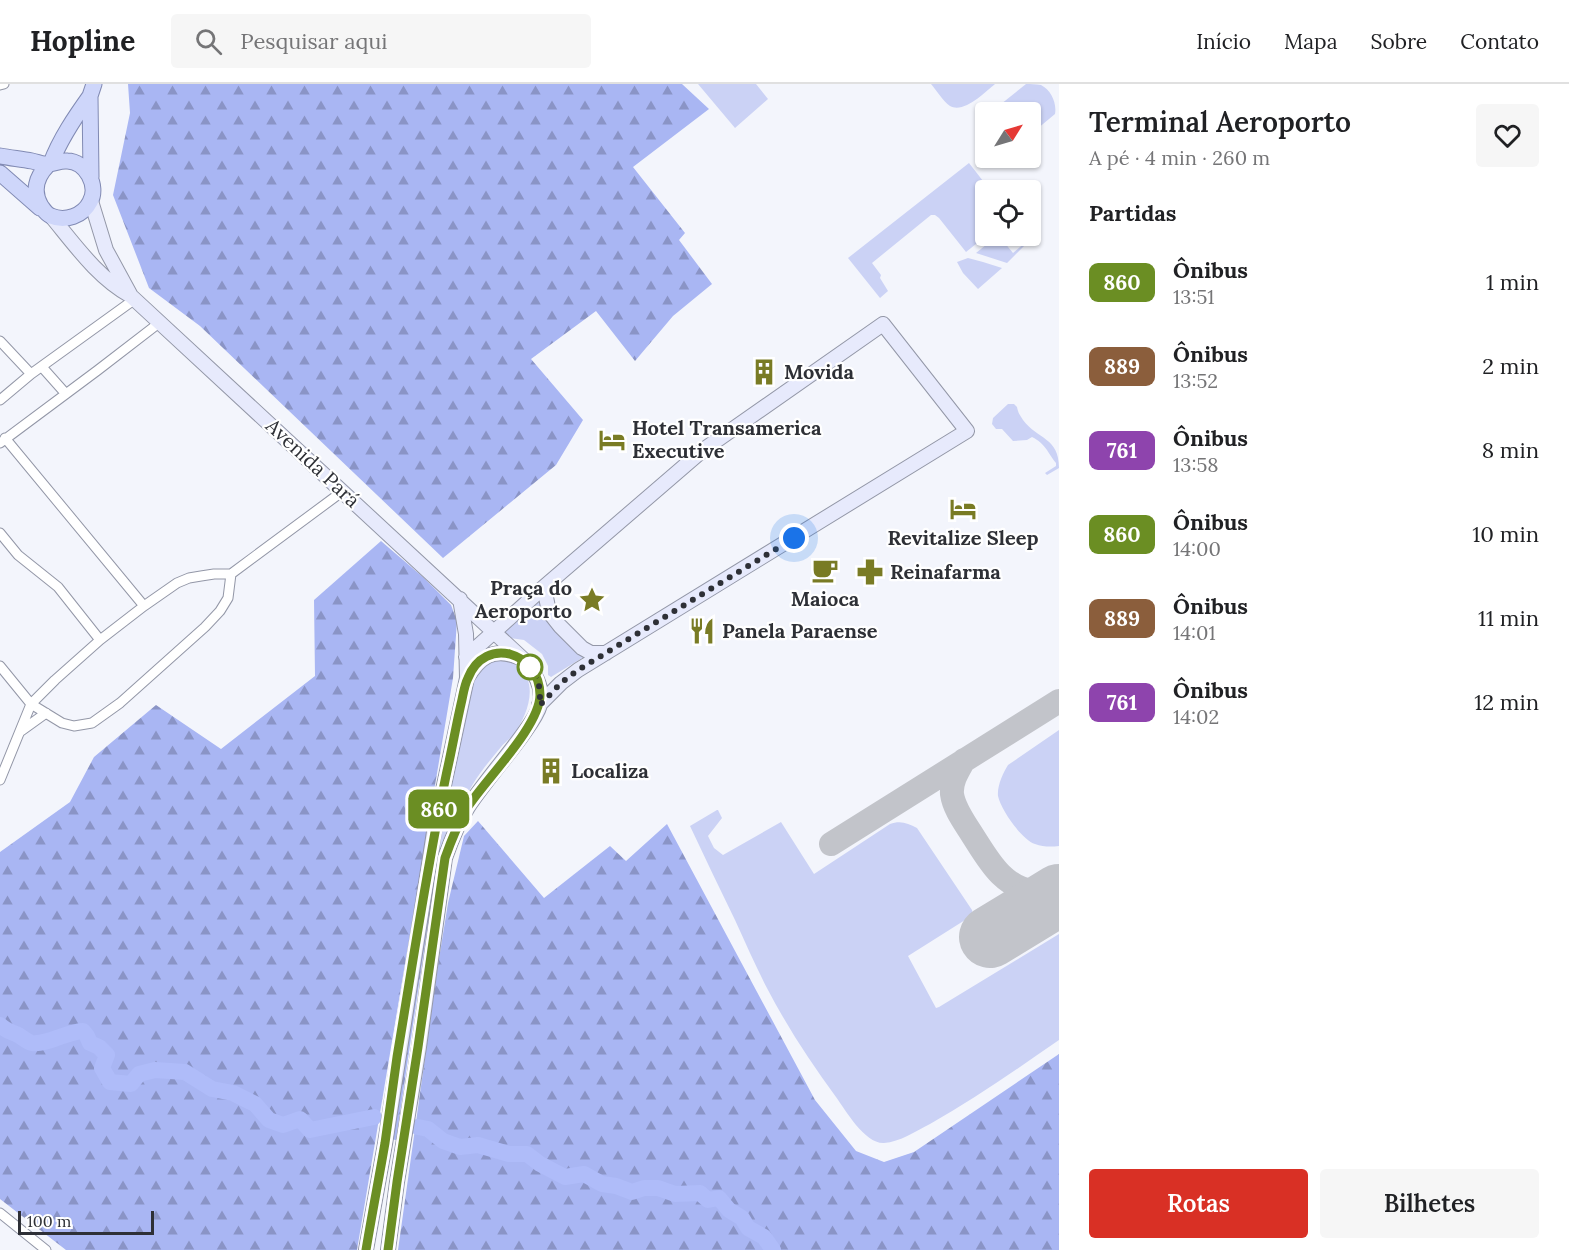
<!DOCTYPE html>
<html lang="pt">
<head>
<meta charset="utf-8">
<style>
	body { margin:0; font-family:Lora,serif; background:#f6f6f6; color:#202124; height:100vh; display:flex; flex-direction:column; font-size:22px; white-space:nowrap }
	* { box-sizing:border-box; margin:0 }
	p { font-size:20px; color:#757577 }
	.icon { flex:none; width:33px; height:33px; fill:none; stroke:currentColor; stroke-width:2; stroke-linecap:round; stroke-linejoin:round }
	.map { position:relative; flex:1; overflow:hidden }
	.drawer { display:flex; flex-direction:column; background:#fff; width:510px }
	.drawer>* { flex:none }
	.badge { padding:0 12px; border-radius:9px; font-size:21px; line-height:39px }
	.needle { width:39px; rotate:53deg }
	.controls { position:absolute; left:975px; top:18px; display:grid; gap:12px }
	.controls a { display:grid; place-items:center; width:66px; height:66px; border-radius:6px; background:#fff; box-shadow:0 2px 4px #0004; font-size:30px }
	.scale { position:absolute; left:18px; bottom:15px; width:136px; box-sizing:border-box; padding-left:6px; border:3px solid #2e3036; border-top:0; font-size:16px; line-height:21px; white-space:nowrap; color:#2e3036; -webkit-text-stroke:4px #fff; paint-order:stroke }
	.you { position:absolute; width:30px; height:30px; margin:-15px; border:4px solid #fff; border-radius:50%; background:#1a73e8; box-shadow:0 0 0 9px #1a73e833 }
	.map>.badge { position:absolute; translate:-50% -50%; box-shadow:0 0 0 3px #fff }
	h2 { padding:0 30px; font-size:22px; line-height:54px }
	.round { display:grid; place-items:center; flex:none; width:63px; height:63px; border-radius:6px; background:#f6f6f6 }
	.overview { display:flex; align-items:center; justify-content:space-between; height:102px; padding:0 30px }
	h1 { font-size:28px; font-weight:600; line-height:45px }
	.cta { display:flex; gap:12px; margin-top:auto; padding:12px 30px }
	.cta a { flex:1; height:69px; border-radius:6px; background:#d93025; color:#fff; font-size:24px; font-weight:600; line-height:69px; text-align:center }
	.cta a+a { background:#f6f6f6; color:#202124 }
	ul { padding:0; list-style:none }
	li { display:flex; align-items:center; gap:18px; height:84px; padding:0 30px }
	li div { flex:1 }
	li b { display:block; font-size:22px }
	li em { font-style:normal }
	li .badge { min-width:66px; font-weight:700; text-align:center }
	header { display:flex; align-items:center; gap:36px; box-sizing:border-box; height:84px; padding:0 30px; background:#fff; border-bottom:2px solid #e0e0e0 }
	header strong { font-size:28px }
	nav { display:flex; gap:33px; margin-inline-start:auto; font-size:21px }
	.search { width:420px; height:54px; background:#f6f6f6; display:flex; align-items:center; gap:15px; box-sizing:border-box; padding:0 21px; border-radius:6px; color:#757577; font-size:22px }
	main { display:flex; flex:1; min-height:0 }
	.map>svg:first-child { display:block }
	.green { fill:#cbd2f5 }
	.forest { fill:url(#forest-firs) }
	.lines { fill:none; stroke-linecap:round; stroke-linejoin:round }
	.river { stroke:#afbcf9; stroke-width:16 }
	.taxiway { stroke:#c2c4ca; stroke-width:24 }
	.runway { stroke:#c2c4ca; stroke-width:62 }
	.street-casing { stroke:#9397a7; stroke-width:11 }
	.secondary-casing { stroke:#9397a7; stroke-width:16 }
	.primary-casing { stroke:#818ab3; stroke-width:17 }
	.street { stroke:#fff; stroke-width:9 }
	.secondary { stroke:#e7eafc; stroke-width:14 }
	.primary { stroke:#ced6fa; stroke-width:15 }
	.line-casing { stroke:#fff; stroke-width:14 }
	.line { stroke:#6b8e23; stroke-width:9 }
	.walk { stroke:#2e3036; stroke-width:6; stroke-dasharray:0 10.8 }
	.stop-dot { fill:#fff; stroke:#6b8e23; stroke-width:3 }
	.labels { text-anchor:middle; stroke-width:4.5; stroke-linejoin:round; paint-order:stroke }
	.poi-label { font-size:20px; font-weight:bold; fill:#2e3036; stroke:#fff; text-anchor:start }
	.street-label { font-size:20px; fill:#2e3036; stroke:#fff }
</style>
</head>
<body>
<header>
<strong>Hopline</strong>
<div class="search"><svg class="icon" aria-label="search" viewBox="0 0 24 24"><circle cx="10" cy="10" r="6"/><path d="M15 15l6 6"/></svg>Pesquisar aqui</div>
<nav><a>Início</a><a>Mapa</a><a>Sobre</a><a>Contato</a></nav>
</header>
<main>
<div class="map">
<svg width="1059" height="1166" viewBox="0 0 1059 1166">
	<defs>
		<pattern id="forest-firs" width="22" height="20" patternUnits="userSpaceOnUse" patternTransform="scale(1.5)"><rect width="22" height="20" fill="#a9b6f3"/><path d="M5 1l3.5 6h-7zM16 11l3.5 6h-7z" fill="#8a94c6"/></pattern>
	</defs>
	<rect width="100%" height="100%" fill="#f3f5fc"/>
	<!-- green -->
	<path class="green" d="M698 0H756L768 15 735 44Z
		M931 0H995C985 8 964 30 950 22 943 17 937 7 931 0Z
		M1026 0C1031 0 1036 0 1041 1 1051 6 1057 19 1055 30L1031 50 1030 28H991Z
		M969 79 990 106H986V152L966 168 939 134 935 131H931L872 179 881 191 880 194 888 207 880 214 848 174Z
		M997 152H999L1013 169 1027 157 1028 158 1007 179 976 169Z
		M968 174 983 178 1002 184 978 205 963 189 957 178Z
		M1008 320H1014L1017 323C1018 329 1020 331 1023 336 1038 356 1059 353 1059 384L1047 391 1045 389 1056 382V379C1047 368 1046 360 1032 353L1027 356 1013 357 1002 345H996L992 340 993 334Z
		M540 512 542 531 574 566 587 571 551 593 548 591V582L542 570 524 556 510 554 501 546Z
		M491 575C511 575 518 574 527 594 535 612 524 636 514 650 510 655 505 658 501 663 491 675 481 687 473 700 457 726 446 756 435 784H431L462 653 473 594Z
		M1059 646V762C1051 763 1043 763 1035 760 1022 756 1001 726 998 712 997 702 1003 689 1008 681Z
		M717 726H718L722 734 708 752 714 764 723 771 781 738 814 790 890 740C900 736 908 739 917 744L972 826 973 831 908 872 936 924 939 923 1059 850V956C1017 985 975 1015 930 1040 916 1047 900 1058 884 1059 865 1060 846 1027 836 1013 811 979 788 944 768 906 756 883 746 860 735 836 720 805 705 774 690 742Z"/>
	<!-- forest -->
	<path class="forest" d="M128 0H682L709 25 633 83 685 149 679 156 712 200 673 232 635 277 596 227 531 275 583 336 556 381 443 474 200 242 149 204 113 111 130 29Z
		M381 457 424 494 451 521 457 537 453 594 357 1166H66L0 1115V768L70 718 94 673 156 621 221 665 315 592 314 516Z
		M478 737 544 814 610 762 626 777 667 740 815 1016 856 1067 884 1078 914 1068 1059 970V1166H398L438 881 448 819 464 752Z
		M431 791 435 792 396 1056 389 1055Z"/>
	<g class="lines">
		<!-- river -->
		<path class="river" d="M0 941C5 946 9 947 16 950 21 952 27 958 32 959 48 961 65 948 83 947L87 952 90 959 99 963 107 971 102 984 110 998 131 1000 139 990 155 986 185 988 212 1005 233 1009 255 1020 269 1036 283 1041 300 1035 310 1046 374 1033
			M418 1043 428 1045 443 1057 460 1063 478 1061 509 1070H527L540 1080 565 1093 584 1090 602 1100 616 1102 632 1108 644 1104H658L675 1110 700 1109 708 1116 719 1114 729 1126 742 1134 748 1144 764 1153 773 1166"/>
		<!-- taxiway -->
		<path class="taxiway" d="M964 676C958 687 951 697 952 710 954 725 965 739 973 752 989 777 1003 804 1036 808 1044 809 1052 810 1059 807
			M831 760 1059 617"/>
		<!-- runway -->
		<path class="runway" d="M990 853 1059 811"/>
		<!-- street casing -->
		<g class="street-casing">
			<path id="street" d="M0 1 4 0
				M0 257 31 290
				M42 283 66 310
				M0 316 31 290 135 215
				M5 354 144 522
				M0 359 98 286 159 239
				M0 449 18 471 58 503 100 556
				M0 582 31 620 62 639 74 642 92 639 120 619 205 543 220 527 228 514 231 490
				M21 647 46 629
				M0 696 31 620 55 596 100 556 144 522 177 499 189 494 201 492 214 490H231L343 407
				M0 1129 46 1166"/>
		</g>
		<!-- secondary casing -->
		<g class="secondary-casing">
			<path id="secondary" d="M91 117 106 166 130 210
				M51 132C75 161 98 194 131 212L523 575C534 588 544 602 540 621 537 632 528 643 521 653 504 676 484 699 468 723 458 739 451 757 445 774L419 963 397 1098 388 1166
				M544 503 549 528 560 542 582 564 591 569H606
				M466 573 544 503 703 366 883 240 967 347 578 586 561 599 539 621
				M467 594C480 573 493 563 518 573
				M366 1166 385 1060 434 748 467 594 466 550 460 515"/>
		</g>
		<!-- primary casing -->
		<g class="primary-casing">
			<path id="primary" d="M0 72C11 74 21 75 32 77 37 78 41 80 45 80 52 81 60 76 67 77 86 77 99 102 90 118 83 132 65 138 51 132 46 130 44 126 41 122 32 107 36 93 48 81
				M51 79C60 55 75 33 90 12
				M0 89 40 124
				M91 93 90 12 94 0"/>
		</g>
		<!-- street -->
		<use href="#street" class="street"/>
		<!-- secondary -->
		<use href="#secondary" class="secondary"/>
		<!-- primary -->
		<use href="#primary" class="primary"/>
	</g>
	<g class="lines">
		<!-- line casing -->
		<g class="line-casing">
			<path id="line" d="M366 1166C372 1130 379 1094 385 1059 389 1030 393 1002 397 973 413 878 427 782 447 687 452 665 456 642 461 620 463 612 464 602 468 594 485 551 540 568 540 611 540 642 485 696 467 724 458 740 451 757 445 774L418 963 397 1098 388 1166"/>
		</g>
		<!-- line -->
		<use href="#line" class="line"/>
		<!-- walk -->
		<path class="walk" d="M530 583C540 593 540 607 540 621L561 599 578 586 794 454"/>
	</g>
	<!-- icons -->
	<defs>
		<g id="building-bare" transform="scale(2.07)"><path d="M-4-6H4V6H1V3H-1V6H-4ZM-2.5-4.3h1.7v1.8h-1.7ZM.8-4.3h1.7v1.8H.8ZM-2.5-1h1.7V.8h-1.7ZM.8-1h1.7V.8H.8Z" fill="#797b24" stroke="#fff" stroke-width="2.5" paint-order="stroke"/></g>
		<g id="hotel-bare" transform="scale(2.07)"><path d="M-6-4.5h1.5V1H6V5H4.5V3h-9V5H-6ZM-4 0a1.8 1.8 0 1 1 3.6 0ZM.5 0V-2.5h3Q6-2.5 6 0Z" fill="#797b24" stroke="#fff" stroke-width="2.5" paint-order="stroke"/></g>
		<g id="cafe-bare" transform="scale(2.07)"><path d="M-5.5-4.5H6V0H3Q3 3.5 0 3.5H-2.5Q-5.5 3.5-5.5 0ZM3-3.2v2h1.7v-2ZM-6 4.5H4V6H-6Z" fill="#797b24" stroke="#fff" stroke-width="2.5" paint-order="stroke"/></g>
		<g id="pharmacy-bare" transform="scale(2.07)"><path d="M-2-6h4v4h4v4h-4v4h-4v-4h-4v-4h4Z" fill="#797b24" stroke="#fff" stroke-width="2.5" paint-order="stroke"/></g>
		<g id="sight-bare" transform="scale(2.07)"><path d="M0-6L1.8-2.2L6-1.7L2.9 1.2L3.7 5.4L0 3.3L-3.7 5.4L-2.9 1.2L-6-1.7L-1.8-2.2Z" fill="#797b24" stroke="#fff" stroke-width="2.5" paint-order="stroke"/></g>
		<g id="restaurant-bare" transform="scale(2.07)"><path d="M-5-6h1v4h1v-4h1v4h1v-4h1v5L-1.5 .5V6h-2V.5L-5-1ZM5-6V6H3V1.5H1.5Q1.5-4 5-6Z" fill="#797b24" stroke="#fff" stroke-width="2.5" paint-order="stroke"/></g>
	</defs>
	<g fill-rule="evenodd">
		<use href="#building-bare" x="764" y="288"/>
		<use href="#hotel-bare" x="612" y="356"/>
		<use href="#hotel-bare" x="963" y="425"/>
		<use href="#cafe-bare" x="825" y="486"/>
		<use href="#pharmacy-bare" x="870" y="488"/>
		<use href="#sight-bare" x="592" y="516"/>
		<use href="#restaurant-bare" x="702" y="547"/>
		<use href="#building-bare" x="551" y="687"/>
	</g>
	<!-- markers -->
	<circle class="stop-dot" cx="530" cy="583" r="12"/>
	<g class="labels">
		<!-- poi labels -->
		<g class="poi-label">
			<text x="784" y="295">Movida</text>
			<text x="632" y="351">Hotel Transamerica<tspan x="632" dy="23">Executive</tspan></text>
			<text x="963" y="461" text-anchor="middle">Revitalize Sleep</text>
			<text x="890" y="495">Reinafarma</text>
			<text x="572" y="511" text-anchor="end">Praça do<tspan x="572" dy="23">Aeroporto</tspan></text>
			<text x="825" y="522" text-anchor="middle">Maioca</text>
			<text x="722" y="554">Panela Paraense</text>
			<text x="571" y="694">Localiza</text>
		</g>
		<!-- street labels -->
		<g class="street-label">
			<text transform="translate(313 379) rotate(43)" y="7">Avenida Pará</text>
		</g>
	</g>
</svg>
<div class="controls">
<a><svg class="needle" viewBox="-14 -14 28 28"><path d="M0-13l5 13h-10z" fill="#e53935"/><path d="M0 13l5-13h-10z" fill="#757577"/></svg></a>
<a><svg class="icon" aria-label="locate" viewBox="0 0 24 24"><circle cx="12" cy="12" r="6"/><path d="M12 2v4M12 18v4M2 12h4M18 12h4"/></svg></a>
</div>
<div class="scale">100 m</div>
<div class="you" style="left:794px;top:454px"></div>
<b class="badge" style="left:439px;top:725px;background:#6b8e23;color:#fff">860</b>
</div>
<section class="drawer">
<div class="overview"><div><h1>Terminal Aeroporto</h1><p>A pé · 4 min · 260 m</p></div><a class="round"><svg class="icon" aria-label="heart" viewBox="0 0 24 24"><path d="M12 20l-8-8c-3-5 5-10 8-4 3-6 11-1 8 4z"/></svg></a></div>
<h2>Partidas</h2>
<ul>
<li><span class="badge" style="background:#6b8e23;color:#fff">860</span><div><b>Ônibus</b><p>13:51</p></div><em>1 min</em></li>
<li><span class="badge" style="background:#8b5e3c;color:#fff">889</span><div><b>Ônibus</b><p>13:52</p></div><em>2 min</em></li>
<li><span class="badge" style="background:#8e44ad;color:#fff">761</span><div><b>Ônibus</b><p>13:58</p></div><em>8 min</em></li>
<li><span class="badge" style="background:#6b8e23;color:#fff">860</span><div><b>Ônibus</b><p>14:00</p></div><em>10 min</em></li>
<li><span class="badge" style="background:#8b5e3c;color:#fff">889</span><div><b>Ônibus</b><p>14:01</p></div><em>11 min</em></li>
<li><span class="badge" style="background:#8e44ad;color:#fff">761</span><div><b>Ônibus</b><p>14:02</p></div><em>12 min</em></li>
</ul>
<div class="cta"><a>Rotas</a><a>Bilhetes</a></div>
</section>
</main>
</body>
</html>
